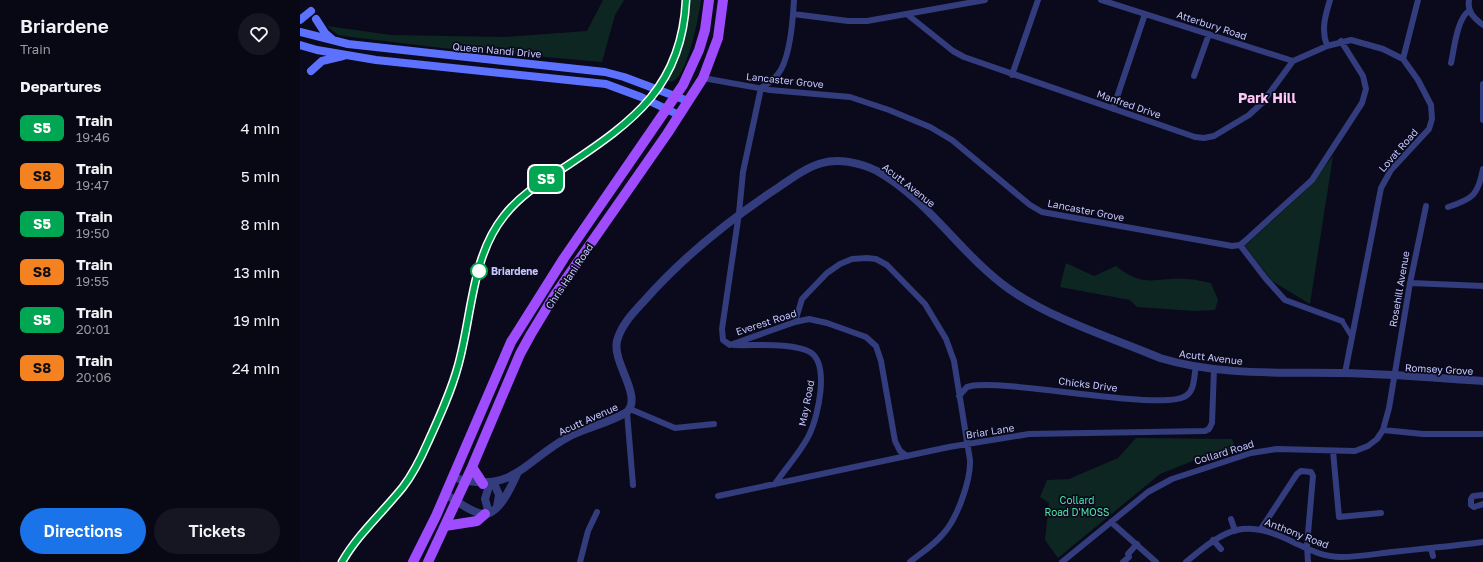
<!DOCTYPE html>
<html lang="en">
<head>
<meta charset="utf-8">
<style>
	body { margin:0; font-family:"Golos Text",sans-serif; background:#161622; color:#f1f3f6; height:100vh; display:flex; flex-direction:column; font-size:15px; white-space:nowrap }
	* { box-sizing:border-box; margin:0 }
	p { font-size:13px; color:#989aa0 }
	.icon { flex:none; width:22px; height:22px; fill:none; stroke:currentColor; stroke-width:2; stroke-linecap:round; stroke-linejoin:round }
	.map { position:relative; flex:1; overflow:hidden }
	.drawer { display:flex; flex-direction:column; background:#080815; width:300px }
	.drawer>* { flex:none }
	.badge { padding:0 8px; border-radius:6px; font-size:14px; line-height:26px }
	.map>.badge { position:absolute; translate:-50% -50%; box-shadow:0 0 0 2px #fff }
	h2 { padding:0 20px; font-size:15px; line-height:36px }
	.round { display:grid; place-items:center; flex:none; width:42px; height:42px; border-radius:21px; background:#161622 }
	.head { display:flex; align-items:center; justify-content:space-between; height:68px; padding:0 20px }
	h1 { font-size:19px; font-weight:600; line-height:30px }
	.primary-button { display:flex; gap:8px; margin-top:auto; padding:8px 20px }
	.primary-button a { flex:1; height:46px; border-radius:24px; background:#1a73e8; color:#fff; font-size:16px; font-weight:600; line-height:46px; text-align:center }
	.primary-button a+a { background:#161622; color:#f1f3f6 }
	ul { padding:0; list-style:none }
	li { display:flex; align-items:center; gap:12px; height:48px; padding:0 20px }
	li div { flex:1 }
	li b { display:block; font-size:15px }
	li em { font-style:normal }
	li .badge { min-width:44px; font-weight:700; text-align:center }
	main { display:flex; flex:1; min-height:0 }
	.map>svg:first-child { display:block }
	.green { fill:#0d2621 }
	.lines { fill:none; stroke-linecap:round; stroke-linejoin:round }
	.pedestrian { stroke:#333c7d; stroke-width:5 }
	.minor { stroke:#333c7d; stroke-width:6 }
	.tertiary { stroke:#333c7d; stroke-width:8 }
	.secondary { stroke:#5c72ff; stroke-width:8 }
	.primary { stroke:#9f4cff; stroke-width:10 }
	.rail-casing { stroke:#00f0e2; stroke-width:3 }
	.rail { stroke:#0a0a1c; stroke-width:1.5; stroke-dasharray:4.5; stroke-linecap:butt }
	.line-casing { stroke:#fff; stroke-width:9 }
	.line { stroke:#00a651; stroke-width:6 }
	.stop-dot { fill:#fff; stroke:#00a651; stroke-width:2 }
	.labels { text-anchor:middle; stroke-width:3.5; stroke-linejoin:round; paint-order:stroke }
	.street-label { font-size:10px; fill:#c5c8ff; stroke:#0a0a1c }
	.stop-label { font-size:10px; font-weight:bold; fill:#c5c8ff; stroke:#0a0a1c; text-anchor:start }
	.park-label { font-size:10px; fill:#4ee2a5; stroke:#0a0a1c }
	.district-label { font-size:14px; font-weight:bold; fill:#ffc7f4; stroke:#0a0a1c }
</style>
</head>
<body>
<main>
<section class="drawer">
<div class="head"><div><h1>Briardene</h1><p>Train</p></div><a class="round"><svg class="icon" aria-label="heart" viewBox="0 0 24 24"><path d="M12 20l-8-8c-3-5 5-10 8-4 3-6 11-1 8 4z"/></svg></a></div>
<h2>Departures</h2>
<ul>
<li><span class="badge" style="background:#00a651;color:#fff">S5</span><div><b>Train</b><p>19:46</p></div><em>4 min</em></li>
<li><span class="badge" style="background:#f58220;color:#111">S8</span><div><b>Train</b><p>19:47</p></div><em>5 min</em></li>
<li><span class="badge" style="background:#00a651;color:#fff">S5</span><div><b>Train</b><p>19:50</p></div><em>8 min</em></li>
<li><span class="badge" style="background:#f58220;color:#111">S8</span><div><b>Train</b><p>19:55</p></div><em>13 min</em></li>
<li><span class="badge" style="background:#00a651;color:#fff">S5</span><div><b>Train</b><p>20:01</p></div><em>19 min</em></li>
<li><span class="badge" style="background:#f58220;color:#111">S8</span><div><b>Train</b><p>20:06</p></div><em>24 min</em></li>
</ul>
<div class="primary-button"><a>Directions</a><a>Tickets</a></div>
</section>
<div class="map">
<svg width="1183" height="562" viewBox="0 0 1183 562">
	<rect width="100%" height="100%" fill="#0a0a1c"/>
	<!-- green -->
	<path class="green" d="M303 0H324L315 15 302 62 142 48 51 37 38 35 27 26 91 35 204 37 287 31Z
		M381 0H401C399 16 388 71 375 80 370 83 365 81 360 78 372 55 384 27 381 0Z
		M1033 156 1010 304 972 281 945 246 1009 187Z
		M766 263 794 276 816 266C845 289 854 277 887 279 895 279 904 282 911 283L918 300 915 310 895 311 837 307 830 300 760 287Z
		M836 438 932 439 938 452 900 458 860 474 758 558 745 540 749 503 740 497 747 480 769 479 818 458Z"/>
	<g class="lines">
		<!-- pedestrian -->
		<path class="pedestrian" d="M1042 321 1052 337"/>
		<!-- minor -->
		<path class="minor" d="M801 0 993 61
			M1169 0C1167 12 1174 18 1183 25
			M493 14 548 21H567L685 0
			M608 15 653 51 664 57 895 137 904 138 914 136 949 115 963 102 993 61 1027 46 1051 40 1083 49 1103 59 1118 80 1131 105 1132 119 1129 129 1091 170 1081 188 1045 373
			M1027 46C1021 30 1025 16 1030 0
			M1103 59 1118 0
			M1151 63C1154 50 1157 18 1169 11
			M712 75 738 0
			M894 76 909 34
			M403 78 470 90 550 97 589 110 630 127 652 140 730 205 742 212 932 246 940 245 944 242 1012 180 1062 103 1066 89 1063 76 1041 41
			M1183 84V120
			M461 88 443 172 439 213 422 329 423 340 430 345 495 322 509 319 527 323 566 337 576 346 581 361 595 441 600 451 607 456
			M461 88C467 84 474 80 478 74 490 59 493 19 494 0
			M813 109 845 14
			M1148 207C1173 199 1178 195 1183 169
			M940 245 966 279 985 300 1042 321
			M1110 283 1183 286
			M495 322 502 299 527 273 540 264 552 259 567 258 576 259 587 265 625 304 646 339 654 361 670 460C671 480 657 519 643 534 634 545 621 553 610 562
			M434 345C455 346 492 342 510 352 530 364 518 416 510 433 502 451 486 467 475 484
			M659 396 667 387 671 386C712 379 867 413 887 395 895 389 894 375 896 366
			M330 409 375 428 414 424
			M327 412 333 485
			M1083 430 1123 434H1183
			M1033 451 1039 517 1081 513
			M1183 495 1173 496 1171 499V505L1174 507 1183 504
			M418 496 649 447 729 434 905 431 909 429 912 423 914 369
			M931 519 935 531
			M811 522 856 562
			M961 529 997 474 1001 471 1011 472 1013 476 1007 545 1008 562
			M913 540 921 549
			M1131 548 1133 556
			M280 562 288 531 297 512
			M762 562 848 492 872 479 951 453 977 449 1055 451 1068 446 1077 439 1083 430 1089 408 1110 283 1126 206
			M823 562 829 557 828 554 837 544
			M886 562C927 528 944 517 995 543 1010 550 1024 557 1041 557 1058 557 1075 554 1092 552 1122 549 1153 546 1183 542"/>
		<!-- tertiary -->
		<path class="tertiary" d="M152 477C213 496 223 461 270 436 288 427 309 423 327 412 343 396 312 363 317 341 321 325 333 313 344 301 383 257 430 219 479 187 492 178 507 167 522 163 539 158 561 163 577 171 629 200 661 255 709 289 754 320 810 337 860 358 919 376 982 372 1044 373 1090 374 1137 378 1183 381
			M194 483 199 495 197 507
			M145 494C156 500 171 513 184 514 199 515 212 485 217 474
			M189 513 185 499 190 483"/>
		<!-- secondary -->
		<path class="secondary" d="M16 19 25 33 33 40
			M0 20 11 11
			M0 32 48 44 305 72 324 77 388 101
			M0 45 17 50 76 60 306 84 341 97 379 115
			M11 71 22 61 43 56"/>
		<!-- primary -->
		<path class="primary" d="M172 467 183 484
			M145 526 177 521 185 514
			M113 562 136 516 211 342 264 258 383 85 399 50 405 30 409 0
			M128 562 172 467 220 354 231 334 254 296 367 134 403 78 418 38 423 0"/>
		<!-- rail casing -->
		<g class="rail-casing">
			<path id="rail" d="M42 562C58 534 83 512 103 487 113 474 121 458 128 442 139 418 151 392 158 366 172 318 172 256 204 216 221 194 245 180 268 165 287 152 307 140 324 126 361 95 384 48 386 0"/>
		</g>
		<!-- rail -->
		<use href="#rail" class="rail"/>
	</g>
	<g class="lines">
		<!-- line casing -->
		<g class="line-casing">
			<path id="line" d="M42 562C58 534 83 512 103 487 113 474 121 458 128 442 139 418 151 392 158 366 172 317 171 257 204 216 221 194 245 180 268 165 334 121 382 86 386 0"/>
		</g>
		<!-- line -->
		<use href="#line" class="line"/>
	</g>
	<!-- markers -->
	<circle class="stop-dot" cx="179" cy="271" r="8"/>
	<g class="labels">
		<!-- street labels -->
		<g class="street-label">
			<text transform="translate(912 25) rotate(18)" y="4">Atterbury Road</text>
			<text transform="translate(197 50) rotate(5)" y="4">Queen Nandi Drive</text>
			<text transform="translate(485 80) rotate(6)" y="4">Lancaster Grove</text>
			<text transform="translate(829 104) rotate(19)" y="4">Manfred Drive</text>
			<text transform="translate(1098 150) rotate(-49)" y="4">Lovat Road</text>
			<text transform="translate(609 185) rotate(38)" y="4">Acutt Avenue</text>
			<text transform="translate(786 210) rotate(11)" y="4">Lancaster Grove</text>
			<text transform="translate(269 276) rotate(-56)" y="4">Chris Hani Road</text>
			<text transform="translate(1099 289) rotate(-80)" y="4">Rosehill Avenue</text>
			<text transform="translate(466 322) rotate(-18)" y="4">Everest Road</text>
			<text transform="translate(911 357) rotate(7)" y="4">Acutt Avenue</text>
			<text transform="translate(1139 369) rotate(3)" y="4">Romsey Grove</text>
			<text transform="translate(788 384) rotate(7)" y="4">Chicks Drive</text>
			<text transform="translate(506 403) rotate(-79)" y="4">May Road</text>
			<text transform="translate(288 419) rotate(-24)" y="4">Acutt Avenue</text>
			<text transform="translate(690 431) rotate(-9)" y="4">Briar Lane</text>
			<text transform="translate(924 452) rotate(-17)" y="4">Collard Road</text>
			<text transform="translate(997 533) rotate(21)" y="4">Anthony Road</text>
		</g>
		<!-- stop labels -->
		<g class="stop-label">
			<text x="191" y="275">Briardene</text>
		</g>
		<!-- park labels -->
		<g class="park-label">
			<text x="777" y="504">Collard<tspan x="777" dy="12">Road D'MOSS</tspan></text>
		</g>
		<!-- district labels -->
		<g class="district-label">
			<text x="967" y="103">Park Hill</text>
		</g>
	</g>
</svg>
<b class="badge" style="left:246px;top:179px;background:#00a651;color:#fff">S5</b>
</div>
</main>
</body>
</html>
